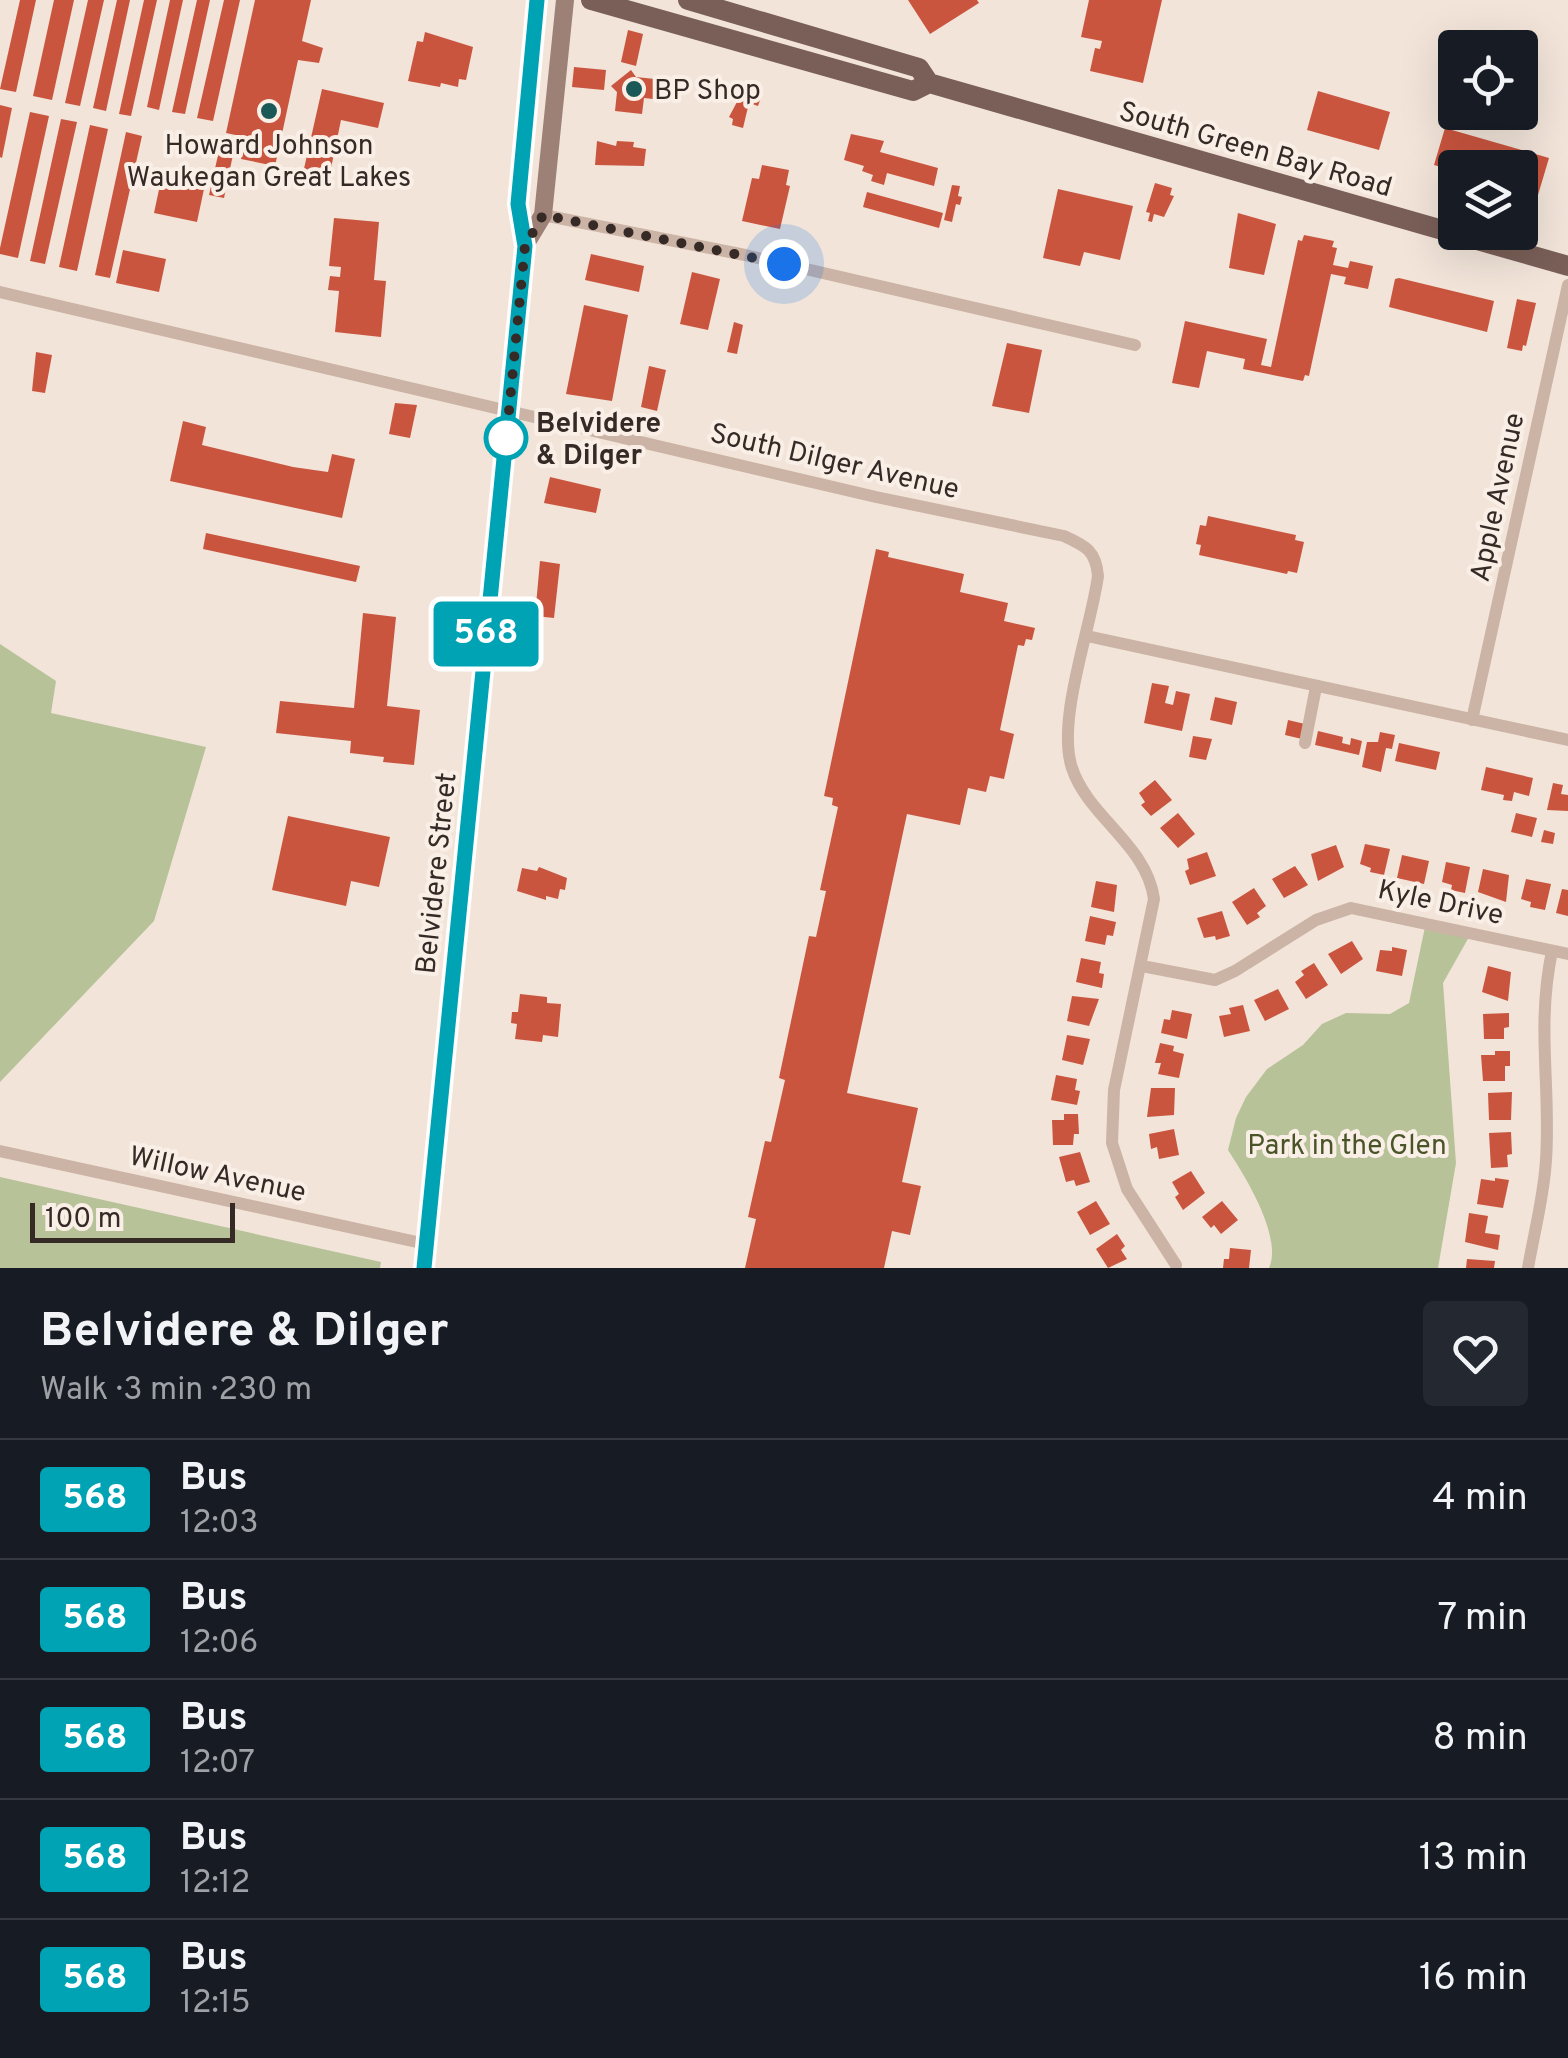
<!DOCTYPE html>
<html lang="en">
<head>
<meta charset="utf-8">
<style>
	body { margin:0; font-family:Overpass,sans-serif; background:#242831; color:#f1f3f6; height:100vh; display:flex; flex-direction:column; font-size:38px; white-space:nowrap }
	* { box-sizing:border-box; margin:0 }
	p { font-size:32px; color:#9ea1a6 }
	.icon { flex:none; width:55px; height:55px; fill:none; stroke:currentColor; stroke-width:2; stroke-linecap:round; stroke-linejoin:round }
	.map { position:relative; height:1268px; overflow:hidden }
	.side { display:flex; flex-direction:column; background:#171b24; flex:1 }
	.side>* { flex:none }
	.badge { padding:0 20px; border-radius:8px; font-size:35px; line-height:65px }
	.buttons { position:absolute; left:1438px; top:30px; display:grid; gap:20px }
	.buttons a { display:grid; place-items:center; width:100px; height:100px; border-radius:10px; background:#171b24; box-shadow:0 10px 40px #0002; font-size:50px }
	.scale { position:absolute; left:30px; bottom:25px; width:205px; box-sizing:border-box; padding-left:10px; border:5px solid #362a27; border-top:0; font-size:28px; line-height:35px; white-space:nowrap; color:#362a27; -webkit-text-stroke:8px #faefe6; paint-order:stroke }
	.you { position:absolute; width:50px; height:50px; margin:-25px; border:8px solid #fff; border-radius:50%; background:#1a73e8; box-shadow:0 0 0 15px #1a73e833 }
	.map>.badge { position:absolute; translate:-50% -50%; box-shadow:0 0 0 5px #fff }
	.round { display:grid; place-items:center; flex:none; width:105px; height:105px; border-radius:10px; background:#242831 }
	.headline { display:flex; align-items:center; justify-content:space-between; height:170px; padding:0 40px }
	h1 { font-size:48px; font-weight:700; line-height:75px }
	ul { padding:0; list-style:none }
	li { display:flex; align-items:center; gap:30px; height:120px; padding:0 40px; border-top:2px solid #363941 }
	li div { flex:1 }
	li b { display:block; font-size:38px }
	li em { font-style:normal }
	li .badge { min-width:110px; font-weight:700; text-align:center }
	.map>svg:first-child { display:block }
	.green { fill:#b7c299 }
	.building { fill:#ca553f }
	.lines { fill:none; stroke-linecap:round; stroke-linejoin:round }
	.street { stroke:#cbb3a5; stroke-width:12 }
	.secondary { stroke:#9e8176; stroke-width:18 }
	.primary { stroke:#795f57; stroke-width:20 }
	.line-casing { stroke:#fff; stroke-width:22 }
	.line { stroke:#00a3b4; stroke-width:15 }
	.walk { stroke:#362a27; stroke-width:10; stroke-dasharray:0 18 }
	.poi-dot { fill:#1b5958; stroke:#faefe6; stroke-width:4 }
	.stop-dot { fill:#fff; stroke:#00a3b4; stroke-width:5 }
	.labels { text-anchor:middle; stroke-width:8; stroke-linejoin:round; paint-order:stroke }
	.poi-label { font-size:28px; fill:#362a27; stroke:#faefe6; text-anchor:start }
	.street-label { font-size:28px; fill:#362a27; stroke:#faefe6 }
	.stop-label { font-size:28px; font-weight:bold; fill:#362a27; stroke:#faefe6; text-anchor:start }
	.park-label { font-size:28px; fill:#495529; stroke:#faefe6 }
</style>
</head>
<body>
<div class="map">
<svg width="1568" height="1268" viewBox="0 0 1568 1268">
	<rect width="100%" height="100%" fill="#f2e4d9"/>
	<!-- green -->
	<path class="green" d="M0 644 56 681 51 713 206 747 154 921 0 1082Z
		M1425 927 1469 937 1443 983 1456 1163 1438 1268H1269C1283 1237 1245 1176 1228 1150L1236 1118 1246 1097 1267 1069 1303 1045 1322 1024 1346 1013 1390 1014 1409 1003Z
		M0 1177 381 1262 380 1268H0Z"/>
	<!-- building -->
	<path class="building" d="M20 0H36L16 92 0 89Z
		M54 0H74L52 100 33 96Z
		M88 0H104L80 106 65 103Z
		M117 0H130L106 111 93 108Z
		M144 0H157L131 116 119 114Z
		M170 0H183L159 110 147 107Z
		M197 0H210L185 114 172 112Z
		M224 0H240L213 121 197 118Z
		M255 0H311L302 41 323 48 319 63 298 60 275 166 241 159 245 137 226 133Z
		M908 0H977L979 3 930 34Z
		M1089 0H1162L1143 83 1090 71 1095 48 1100 49 1102 41 1081 37Z
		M628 30 643 34 636 66 621 62Z
		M425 32 473 47 466 80 459 79 458 87 441 83 440 87 408 81 417 41 423 42Z
		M574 67 606 70 604 90 572 87Z
		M631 70 636 77 655 79 653 99 644 98 642 114 615 111 617 92 611 86Z
		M745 81 755 84 752 94 761 97 758 106 749 103 743 128 732 125 733 119 729 117 738 100 730 98 733 89 742 91Z
		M322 89 384 103 378 128 341 120 329 178 303 173Z
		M1318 91 1390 112 1379 150 1307 130Z
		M0 105 12 108 2 158 0 157Z
		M30 112 49 116 18 258 0 254V248Z
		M61 119 77 122 45 264 30 261Z
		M90 125 108 129 77 271 59 267Z
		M1445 128 1549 158 1538 195 1520 189V168H1455V171L1434 165Z
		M126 132 142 136 110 278 95 275Z
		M851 134 884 141 880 152 938 168 934 186 887 173 884 185 871 181 873 175 862 171 864 166 844 160Z
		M597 141 616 146 617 141 634 142 633 147 646 149 644 166 595 165Z
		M221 142 235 145 224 198 209 195Z
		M762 165 789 170 786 185 790 186 780 229 742 221 752 178 759 179Z
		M161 180 204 189 197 222 154 213Z
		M1155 183 1172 188 1170 195 1174 196 1164 217 1154 214 1152 222 1148 221 1150 213 1146 212Z
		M952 185 960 186 958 196 962 197 960 205 956 204 952 222 944 220Z
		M1058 189 1133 206 1120 260 1084 252 1080 266 1043 258Z
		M867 192 943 213 939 228 863 207Z
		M1238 213 1276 224 1264 275 1229 268Z
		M334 218 379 222 374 280 386 281 381 337 335 332 339 291 328 290 330 276 340 277 341 267 329 266Z
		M1304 235 1334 241 1332 247 1337 248 1333 265 1348 268 1350 261 1373 266 1368 289 1344 284 1346 277 1331 274 1309 376 1305 375 1303 381 1243 369 1245 359 1207 351 1199 388 1172 383 1185 321 1267 339 1261 365 1271 367 1298 240 1302 241Z
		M123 250 166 259 159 292 116 283Z
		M591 254 644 266 639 292 585 280Z
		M692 272 720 279 708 330 680 324Z
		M1399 278 1494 301 1487 332 1389 307 1395 279Z
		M1517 299 1536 303 1526 346 1523 345 1522 351 1507 348Z
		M584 305 628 315 612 401 566 394Z
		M734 322 743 325 737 354 727 352Z
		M1007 343 1042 350 1029 413 992 406Z
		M36 352 52 355 45 393 32 391Z
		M649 366 666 370 657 411 641 407Z
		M395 403 417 405 410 438 389 434Z
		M183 421 206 427 202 445 293 467 328 472 332 454 355 459 342 518 170 481Z
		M550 477 601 489 596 513 544 503Z
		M1208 516 1296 535 1295 540 1304 542 1297 573 1288 571 1287 574 1199 555 1201 545 1196 544 1200 525 1206 526Z
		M206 533 360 566 356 582 203 549Z
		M876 549 889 552 888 557 964 574 960 592 1008 603 1004 621 1035 628 1032 640 1026 639 1024 646 1018 645 1000 730 1014 734 1004 779 990 776 986 792 968 788 960 825 907 814 847 1093 918 1108 902 1182 921 1186 910 1235 892 1231 884 1268H745L756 1219 748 1217 765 1141 771 1142 785 1080 779 1078 809 936 816 937 826 891 820 890 838 807 832 805 833 798 824 796Z
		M540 561 560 564 554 618 535 616Z
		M363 613 396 617 387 706 420 710 414 765 383 762 384 757 350 753 351 741 276 733 280 701 354 708Z
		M1152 683 1169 686 1165 703 1173 705 1176 691 1190 694 1182 731 1144 723Z
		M1215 697 1237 702 1232 725 1210 720Z
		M1288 720 1305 724 1302 739 1285 735Z
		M1318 731 1343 737 1342 743 1350 745 1351 738 1362 741 1359 755 1315 745Z
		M1380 732 1395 735 1392 749 1386 748 1381 772 1362 767 1367 742H1378Z
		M1193 736 1212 739 1206 760 1189 757Z
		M1399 743 1440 752 1436 770 1395 761Z
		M1486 767 1533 778 1529 796 1514 792 1512 801 1503 800 1504 795 1481 790Z
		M1155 780 1172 800 1151 816 1141 805 1145 802 1139 793Z
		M1553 783 1563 785 1561 794 1568 795V811L1547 810Z
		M1178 813 1195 834 1178 848 1160 828Z
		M1516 813 1537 818 1532 837 1511 832Z
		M288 816 390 837 379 887 351 881 346 906 272 890Z
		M1544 830 1555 833 1553 844 1541 842Z
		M1365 844 1390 849 1384 875 1370 872 1371 868 1360 864Z
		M1336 845 1344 867 1318 881 1311 854Z
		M1207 852 1216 876 1190 885 1185 871 1189 869 1187 859Z
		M1402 855 1429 861 1424 884 1397 878Z
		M1446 862 1470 867 1465 893 1451 890 1452 885 1442 882Z
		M1295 866 1308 885 1284 898 1272 879Z
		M539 867 567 878 565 890 560 889 558 899 546 896V900L517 891 522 868 537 871Z
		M1483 869 1509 875 1506 902 1478 892Z
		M1526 879 1551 884 1545 910 1530 907 1531 902 1521 899Z
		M1096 881 1117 885 1114 912 1091 907Z
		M1254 888 1266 906 1257 913 1260 917 1247 925 1232 902Z
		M1562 889 1568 890V916L1556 913Z
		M1222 911 1230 936 1216 940 1215 936 1204 938 1197 918Z
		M1090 916 1116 922 1113 936 1107 935 1105 945 1085 941Z
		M1352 941 1363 959 1341 974 1328 954Z
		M1392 947 1407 950 1402 976 1376 971 1380 950 1392 951Z
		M1081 958 1101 962 1099 973 1104 974 1102 988 1076 982Z
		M1314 963 1328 985 1306 999 1295 982 1304 975 1301 971Z
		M1488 966 1511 972 1508 1001 1482 992Z
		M1278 989 1289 1009 1265 1021 1254 1000Z
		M520 994 547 997V1003L561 1004 558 1037 543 1035 542 1042 515 1039 517 1024 511 1023 512 1012H518Z
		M1072 996 1099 999 1089 1026 1067 1021Z
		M1243 1005 1250 1031 1224 1037 1219 1016 1231 1014 1229 1008Z
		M1172 1010 1192 1014 1187 1039 1161 1033 1164 1019 1170 1020Z
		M1509 1013V1027L1504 1028V1039H1484L1483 1014Z
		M1067 1035 1090 1039 1083 1065 1062 1060Z
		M1160 1043 1174 1046 1173 1051 1184 1054 1179 1078 1158 1074 1161 1063H1155Z
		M1495 1051H1510V1066H1505V1081H1483L1481 1055H1495Z
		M1056 1075 1077 1079 1075 1090 1080 1091 1077 1105 1051 1100Z
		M1151 1088H1175L1174 1115 1147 1117Z
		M1512 1092 1511 1120H1489L1488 1093Z
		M1064 1114H1078L1079 1134H1074L1073 1145H1053L1052 1120H1064Z
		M1174 1129 1179 1155 1159 1159 1157 1147 1151 1149 1149 1134Z
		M1511 1132 1512 1154 1507 1155 1508 1167 1491 1168 1489 1133Z
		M1080 1152 1090 1182 1076 1186 1074 1180 1066 1182 1059 1157Z
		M1191 1171 1205 1193 1183 1210 1175 1197 1179 1194 1172 1182Z
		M1495 1178 1509 1180 1503 1208 1477 1204 1481 1179 1495 1181Z
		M1096 1201 1110 1224 1090 1235 1077 1212Z
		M1222 1201 1238 1220 1221 1234 1214 1225 1211 1228 1202 1217Z
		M1469 1213 1488 1216 1485 1233 1500 1235 1498 1250 1465 1242Z
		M1117 1234 1125 1246 1121 1250 1127 1259 1108 1268 1096 1249Z
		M1230 1248 1251 1250 1249 1268H1223L1224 1259H1229Z
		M1467 1259 1495 1261 1494 1268H1466Z"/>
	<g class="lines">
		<!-- street -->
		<path class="street" d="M543 215 745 255 1135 345
			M0 292 876 497 1064 536C1086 546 1096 551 1098 576 1091 628 1056 721 1072 768 1088 817 1147 845 1154 899L1114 1090 1112 1143 1127 1189 1176 1265
			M1087 636 1568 740
			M1472 720 1568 285
			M1305 743 1316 687
			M1142 966 1215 980 1235 971 1316 920 1351 908 1568 954
			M0 1151 426 1244
			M1528 1268C1534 1233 1544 1196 1546 1160 1551 1086 1536 1028 1552 951"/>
		<!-- secondary -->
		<path class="secondary" d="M525 245 543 215 565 0
			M424 1268 525 245 518 204 537 0"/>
		<!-- primary -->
		<path class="primary" d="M591 0 913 91 929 83 1568 266
			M688 0 919 68 929 83"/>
	</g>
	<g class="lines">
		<!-- line casing -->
		<g class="line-casing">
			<path id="line" d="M424 1268 525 246 518 204 537 0"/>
		</g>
		<!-- line -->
		<use href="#line" class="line"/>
		<!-- walk -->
		<path class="walk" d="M506 438V442L525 246 543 215 784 264"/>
	</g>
	<!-- markers -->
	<g class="poi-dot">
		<circle cx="634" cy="89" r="10"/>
		<circle cx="269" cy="111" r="10"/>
	</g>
	<circle class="stop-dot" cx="506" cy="438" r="20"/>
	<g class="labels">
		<!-- poi labels -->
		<g class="poi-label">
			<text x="654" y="99">BP Shop</text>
			<text x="269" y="154" text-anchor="middle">Howard Johnson<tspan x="269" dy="32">Waukegan Great Lakes</tspan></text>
		</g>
		<!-- street labels -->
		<g class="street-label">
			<text transform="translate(1256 148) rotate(16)" y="10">South Green Bay Road</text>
			<text transform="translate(835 460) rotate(13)" y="10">South Dilger Avenue</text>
			<text transform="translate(1496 497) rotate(-78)" y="10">Apple Avenue</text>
			<text transform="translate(435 873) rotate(-84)" y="10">Belvidere Street</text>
			<text transform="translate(1441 901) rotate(12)" y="10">Kyle Drive</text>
			<text transform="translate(218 1173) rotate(12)" y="10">Willow Avenue</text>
		</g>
		<!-- stop labels -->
		<g class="stop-label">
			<text x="536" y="432">Belvidere<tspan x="536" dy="32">&amp; Dilger</tspan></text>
		</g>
		<!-- park labels -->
		<g class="park-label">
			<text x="1347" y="1154">Park in the Glen</text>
		</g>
	</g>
</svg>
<div class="buttons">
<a><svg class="icon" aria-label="locate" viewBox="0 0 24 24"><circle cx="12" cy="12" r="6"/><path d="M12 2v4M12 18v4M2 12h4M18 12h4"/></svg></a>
<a><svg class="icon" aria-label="layers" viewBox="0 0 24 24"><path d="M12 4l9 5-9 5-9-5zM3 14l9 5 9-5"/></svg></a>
</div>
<div class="scale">100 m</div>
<div class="you" style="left:784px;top:264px"></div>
<b class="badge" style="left:486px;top:634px;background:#00a3b4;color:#fff">568</b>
</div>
<section class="side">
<div class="headline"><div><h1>Belvidere &amp; Dilger</h1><p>Walk · 3 min · 230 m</p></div><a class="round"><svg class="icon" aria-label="heart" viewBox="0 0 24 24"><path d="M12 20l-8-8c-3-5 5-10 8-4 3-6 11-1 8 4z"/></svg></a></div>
<ul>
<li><span class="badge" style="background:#00a3b4;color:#fff">568</span><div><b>Bus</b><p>12:03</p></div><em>4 min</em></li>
<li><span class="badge" style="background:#00a3b4;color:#fff">568</span><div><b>Bus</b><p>12:06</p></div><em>7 min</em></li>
<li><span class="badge" style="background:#00a3b4;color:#fff">568</span><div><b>Bus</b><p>12:07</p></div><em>8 min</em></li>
<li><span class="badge" style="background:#00a3b4;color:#fff">568</span><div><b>Bus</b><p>12:12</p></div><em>13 min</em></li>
<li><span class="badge" style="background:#00a3b4;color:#fff">568</span><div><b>Bus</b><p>12:15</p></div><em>16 min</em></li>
</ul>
</section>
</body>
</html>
